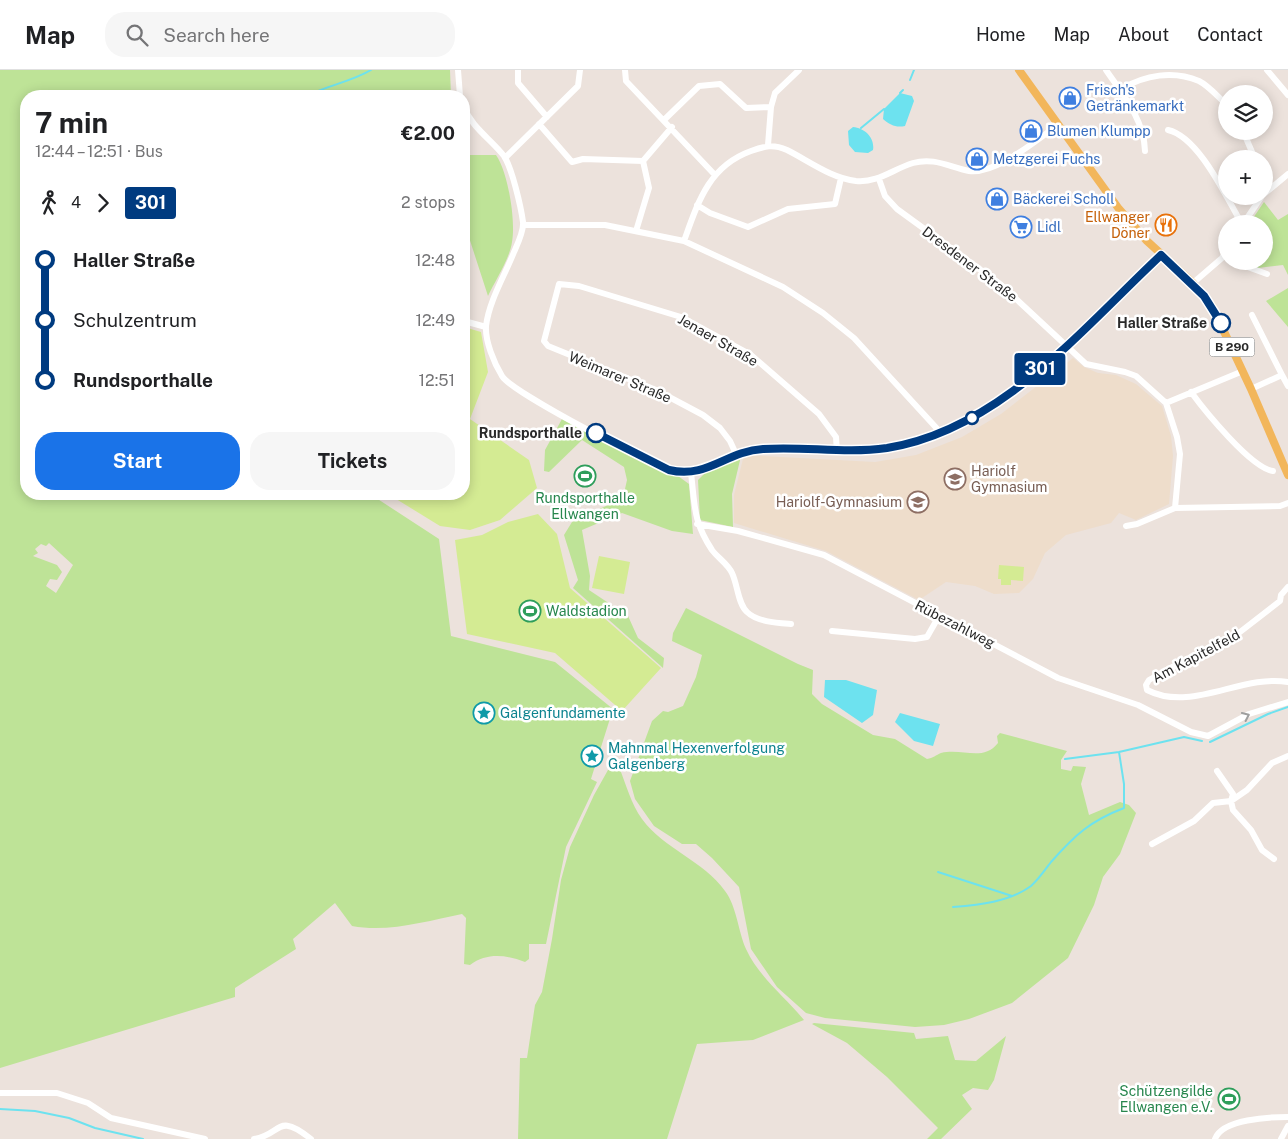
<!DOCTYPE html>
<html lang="en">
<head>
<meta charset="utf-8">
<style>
	body { margin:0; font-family:"Public Sans",sans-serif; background:#f6f6f6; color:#202124; height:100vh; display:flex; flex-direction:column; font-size:19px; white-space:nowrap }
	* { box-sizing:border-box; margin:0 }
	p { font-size:16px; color:#757577 }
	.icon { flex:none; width:28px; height:28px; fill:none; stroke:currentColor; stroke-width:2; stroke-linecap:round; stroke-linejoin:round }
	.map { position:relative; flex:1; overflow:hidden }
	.details { position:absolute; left:20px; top:20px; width:450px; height:410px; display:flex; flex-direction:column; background:#fff; border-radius:20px; box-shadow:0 2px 12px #0003 }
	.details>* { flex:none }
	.badge { padding:0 10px; border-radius:4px; font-size:18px; line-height:32px }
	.fabs { position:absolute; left:1218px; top:15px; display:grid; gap:10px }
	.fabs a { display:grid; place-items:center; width:55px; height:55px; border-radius:50%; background:#fff; box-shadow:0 2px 12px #0003; font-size:25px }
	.map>.badge { position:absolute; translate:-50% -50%; box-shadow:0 0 0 2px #fff }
	.legs { display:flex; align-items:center; gap:8px; height:55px; padding:0 15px; font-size:16px }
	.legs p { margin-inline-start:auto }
	.head { display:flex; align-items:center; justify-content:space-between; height:85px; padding:0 15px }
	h1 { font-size:28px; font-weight:700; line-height:38px }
	.primary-button { display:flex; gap:10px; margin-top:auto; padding:10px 15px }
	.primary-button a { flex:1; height:58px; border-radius:20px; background:#1a73e8; color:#fff; font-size:20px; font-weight:700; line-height:58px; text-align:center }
	.primary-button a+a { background:#f6f6f6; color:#202124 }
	ul { padding:0 15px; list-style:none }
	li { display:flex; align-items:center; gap:18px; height:60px; font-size:19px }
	li i { display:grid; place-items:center; width:8px; height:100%; margin:0 6px; background:currentColor }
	li i::after { content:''; width:12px; height:12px; margin:-6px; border:4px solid; border-radius:50%; background:#fff }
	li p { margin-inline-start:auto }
	li:first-child i { background:linear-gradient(#0000 50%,currentColor 0) }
	li:last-child i { background:linear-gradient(currentColor 50%,#0000 0) }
	header { display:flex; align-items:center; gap:30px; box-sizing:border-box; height:70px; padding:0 25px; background:#fff; border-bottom:1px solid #e0e0e0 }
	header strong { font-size:24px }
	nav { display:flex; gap:28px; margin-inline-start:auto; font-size:18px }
	.search { width:350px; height:45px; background:#f6f6f6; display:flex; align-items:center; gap:12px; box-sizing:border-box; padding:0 18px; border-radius:20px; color:#757577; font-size:19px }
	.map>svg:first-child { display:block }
	.education { fill:#eeddcb }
	.green { fill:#bee397; fill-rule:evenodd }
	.pitch { fill:#d4eb93 }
	.water { fill:#6de2ef }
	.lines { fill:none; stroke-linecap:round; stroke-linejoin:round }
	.stream { stroke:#6de2ef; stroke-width:2 }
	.minor { stroke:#fff; stroke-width:6 }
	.major { stroke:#f2b65b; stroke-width:8 }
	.oneway { stroke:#9f9f9f }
	.line-1-casing { stroke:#fff; stroke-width:11 }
	.line-1 { stroke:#003b80; stroke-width:8 }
	.stop-1-dot { fill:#fff; stroke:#003b80; stroke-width:2.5 }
	.labels { text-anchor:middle; stroke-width:5; stroke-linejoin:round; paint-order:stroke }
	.shield { fill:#fff; stroke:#6a6a6a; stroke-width:1 }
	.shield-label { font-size:12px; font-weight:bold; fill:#2a2a2a }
	.shop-label { font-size:14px; fill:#366cbe; stroke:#fff; text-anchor:start }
	.food-label { font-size:14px; fill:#c56008; stroke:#fff; text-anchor:end }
	.street-label { font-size:14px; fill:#2a2a2a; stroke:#fff }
	.stop-label { font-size:14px; font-weight:bold; fill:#2a2a2a; stroke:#fff; text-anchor:end }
	.education-label { font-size:14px; fill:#785e54; stroke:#fff; text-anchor:start }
	.leisure-label { font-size:14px; fill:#27864d; stroke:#fff }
	.culture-label { font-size:14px; fill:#0d838f; stroke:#fff; text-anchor:start }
</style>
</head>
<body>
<header>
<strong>Map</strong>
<div class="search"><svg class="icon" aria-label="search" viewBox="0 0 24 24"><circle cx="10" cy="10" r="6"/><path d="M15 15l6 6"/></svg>Search here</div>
<nav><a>Home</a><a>Map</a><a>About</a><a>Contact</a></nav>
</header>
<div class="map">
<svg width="1288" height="1069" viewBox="0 0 1288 1069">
	<rect width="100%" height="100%" fill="#ece2dc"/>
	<!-- education -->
	<path class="education" d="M1073 288 1084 297 1098 303 1116 305 1136 314 1162 336 1171 366 1173 386 1169 434 1136 450 1119 443 1111 453 1066 465 1045 483 1033 509 1019 523 994 524 975 516 946 512 919 530 826 481 734 453V425L744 385 875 392 916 385 962 367 1001 344Z"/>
	<!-- green -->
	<path class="green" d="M0 0H450L451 26H26V424H370L439 469 451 566 555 592 613 639 591 709 597 712 566 777 546 874H529V889L525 892C507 885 487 882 470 895L464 894 466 848 462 844C427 851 388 863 352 856L335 833 293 869 296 879 235 918V927L0 998ZM49 473 73 495 56 523 46 516 50 509 57 510 62 502 57 495 33 486 38 483 35 479 41 474 46 476Z
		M464 85H496C508 102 516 151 512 172 510 188 495 211 488 226L464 152Z
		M1264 132 1278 150 1288 144V205L1283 195 1258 198 1240 191H1264V154H1249Z
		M1288 218V257L1266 231Z
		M562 349 648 393 678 406 689 414 693 464 672 461 622 443 582 460 590 506 589 520 628 546 638 568 664 588 663 598 573 518 578 510 564 465 572 452 623 428 627 410 624 397 582 370 549 402 544 401 545 380Z
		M741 386 732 424 733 457 700 450 698 410 706 402Z
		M686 538 798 594 813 600 812 624 822 634 873 665 895 669 927 689C933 688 936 685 941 683 963 678 983 692 998 673L997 666 1000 663 1067 681 1061 690V699L1071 701 1073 696 1086 697 1081 714 1089 745 1120 732 1129 735 1136 743 1120 784 1103 807 1094 835 1068 888 1012 933 969 949 944 955 915 957 825 948 806 943 777 917 751 879 739 817 712 788 696 774H682L654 756 635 729 630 711 652 651 663 641 668 642 683 636 696 607 702 585 672 571 673 563Z
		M613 695 619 697C626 714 631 734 642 749 664 779 704 791 725 821 737 837 738 861 746 879 759 907 784 926 804 950L753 970 697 974 667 1069H518L520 988H527L535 935 542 922 552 869 561 810 570 777 594 725 608 700Z
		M814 953 914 963 916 969 948 966 955 990 976 991 1006 966 994 1010 988 1020 973 1018 962 1025 972 1039 941 1069H927L938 1058 887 1007 847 973 812 954Z"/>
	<!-- pitch -->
	<path class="pitch" d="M464 257 481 262 488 302 470 349 529 390 537 418 500 450 470 460 440 456 388 424H464Z
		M538 444 557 464 570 518 661 598 622 641 555 583 467 564 455 470 482 465 508 452Z
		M599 486 630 492 624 524 592 518Z
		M999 495 1024 497 1023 511 1011 510V515H1001V509H998Z"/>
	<!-- water -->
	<path class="water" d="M900 23 912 26 914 31 905 56C896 58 890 55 883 49L884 39Z
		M853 57C865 58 875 68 873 80L868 83 855 82 849 75 848 61Z
		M825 610H846L877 620 873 645 862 653 824 627Z
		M900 643 940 654 933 676 914 671 895 652Z"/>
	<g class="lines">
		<!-- stream -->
		<path class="stream" d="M910 10 914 0
			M900 23 903 20
			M307 26C328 15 351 12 371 0
			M861 58 884 39
			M1210 672 1268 644 1288 637
			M1065 689 1119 682 1184 667 1202 671
			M938 802 1012 826
			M953 837C979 835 1009 832 1031 816 1038 810 1045 800 1051 792 1075 765 1090 751 1124 738V714L1119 682
			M0 1039 35 1041 69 1048 95 1058 143 1069"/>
		<!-- minor -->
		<path class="minor" d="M458 0 460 26
			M518 0V13L547 47
			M625 0 626 11 714 104
			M1106 0C1123 25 1144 49 1145 81
			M1267 0 1288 25
			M1121 19C1145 5 1173 0 1199 11 1209 16 1218 27 1226 34
			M464 37C472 58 491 69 504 86 512 98 521 137 523 152 524 161 518 173 514 182 505 205 489 231 486 256 485 271 494 293 502 306 511 322 661 401 682 403 705 405 725 386 746 381 776 374 807 381 836 382 885 383 936 370 978 345 1047 303 1102 240 1161 185
			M664 50 699 16 720 14 746 38 771 37
			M539 54 572 92 583 89 643 91 649 118 636 161
			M1168 60C1199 67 1226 127 1242 154
			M1243 61 1255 89
			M768 75 771 37 775 23 799 0
			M505 88 578 16 580 0
			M643 91 672 57
			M879 109 885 126 897 139 1000 214 1086 294 1125 302 1136 306 1166 333 1177 367 1180 384 1175 438
			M1264 110 1268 120
			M1264 124 1288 104
			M697 135 710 143 748 157 788 139 835 134 841 108
			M1243 154 1262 126
			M524 155H605L684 171 783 217 823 243 854 268 941 363
			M684 171C698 132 709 96 751 81 765 76 773 74 787 80 809 91 831 108 856 111 878 113 893 99 913 93 934 87 949 97 969 101 996 105 1036 70 1058 55
			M1231 191 1267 204
			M1193 213 1222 188 1226 181
			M1252 245 1282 305
			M464 251 486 257
			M1251 319 1282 305 1288 316
			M1191 322C1205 341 1251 398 1273 401
			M1166 333 1243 301
			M736 384 730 371 720 358 703 345 656 320 548 276 544 271 559 214 579 216 681 247 751 285 819 344 836 367 837 382
			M691 403C695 436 693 451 712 480 718 488 728 494 732 503 738 516 738 534 747 542 757 552 778 553 791 554
			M697 454 738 461 824 485 1058 608 1138 635 1191 662 1208 666 1249 644 1288 632
			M1126 456 1137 454 1175 438 1280 436 1288 433
			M1288 517 1281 525 1280 531 1231 569 1210 581 1172 597 1149 610 1146 615 1147 620C1192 643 1241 604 1288 612
			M832 561 915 569 927 567 939 546
			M1217 701 1233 724 1231 731 1233 740 1251 760 1262 780 1274 789
			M1152 774 1194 751 1213 733 1231 731 1247 720 1272 693 1288 686
			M0 1023H57L88 1033 111 1048 205 1069
			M254 1069C282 1065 276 1041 311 1069
			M1215 1069C1222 1049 1270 1047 1288 1047
			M1281 1069 1288 1056"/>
		<!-- major -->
		<path class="major" d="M1019 0 1119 139 1147 171 1193 213 1212 236 1251 319 1288 405"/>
	</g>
	<!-- one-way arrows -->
	<defs><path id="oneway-chevron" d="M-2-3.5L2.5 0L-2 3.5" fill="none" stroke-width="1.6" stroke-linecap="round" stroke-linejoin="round" transform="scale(1.25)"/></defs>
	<use class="oneway" href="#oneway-chevron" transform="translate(1246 646) rotate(-25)"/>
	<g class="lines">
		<!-- line-1 casing -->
		<g class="line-1-casing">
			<path id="line-1" d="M596 363 669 400C708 409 726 381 763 379 806 376 843 384 887 378 1000 360 1082 259 1161 185L1204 226 1221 253"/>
		</g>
		<!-- line-1 -->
		<use href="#line-1" class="line-1"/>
	</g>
	<!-- icons -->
	<defs>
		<g id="shop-ring" transform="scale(1.125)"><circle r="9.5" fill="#fff" stroke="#3f7fe0" stroke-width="1.5"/><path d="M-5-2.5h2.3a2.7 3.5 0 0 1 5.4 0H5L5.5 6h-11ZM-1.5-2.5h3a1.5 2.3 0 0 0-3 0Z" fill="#3f7fe0"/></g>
		<g id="restaurant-ring" transform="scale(1.125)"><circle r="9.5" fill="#fff" stroke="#e8710a" stroke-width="1.5"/><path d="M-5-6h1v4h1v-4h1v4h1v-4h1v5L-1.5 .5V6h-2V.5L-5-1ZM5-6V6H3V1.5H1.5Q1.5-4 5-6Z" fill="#e8710a"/></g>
		<g id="supermarket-ring" transform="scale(1.125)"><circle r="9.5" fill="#fff" stroke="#3f7fe0" stroke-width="1.5"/><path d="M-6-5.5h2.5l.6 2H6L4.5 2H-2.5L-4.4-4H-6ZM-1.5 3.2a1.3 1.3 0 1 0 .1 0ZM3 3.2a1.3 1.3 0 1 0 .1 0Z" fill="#3f7fe0"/></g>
		<g id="stadium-ring" transform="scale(1.125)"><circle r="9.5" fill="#fff" stroke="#2e9e5b" stroke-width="1.5"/><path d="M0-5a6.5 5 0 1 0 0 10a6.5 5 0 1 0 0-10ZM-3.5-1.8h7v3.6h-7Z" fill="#2e9e5b"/></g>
		<g id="school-ring" transform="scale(1.125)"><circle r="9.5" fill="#fff" stroke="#8d6e63" stroke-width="1.5"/><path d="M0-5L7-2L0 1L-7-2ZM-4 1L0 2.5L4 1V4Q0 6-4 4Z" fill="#8d6e63"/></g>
		<g id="sight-ring" transform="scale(1.125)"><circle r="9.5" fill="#fff" stroke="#0f9aa8" stroke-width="1.5"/><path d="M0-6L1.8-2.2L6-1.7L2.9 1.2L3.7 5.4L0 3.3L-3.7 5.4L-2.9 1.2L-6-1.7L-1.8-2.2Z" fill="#0f9aa8"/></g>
	</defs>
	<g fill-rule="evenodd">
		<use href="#shop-ring" x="1070" y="28"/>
		<use href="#shop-ring" x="1031" y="61"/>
		<use href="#shop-ring" x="977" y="89"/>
		<use href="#shop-ring" x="997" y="129"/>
		<use href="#restaurant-ring" x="1166" y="155"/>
		<use href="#supermarket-ring" x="1021" y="157"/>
		<use href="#stadium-ring" x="585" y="406"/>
		<use href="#school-ring" x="955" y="409"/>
		<use href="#school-ring" x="918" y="432"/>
		<use href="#stadium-ring" x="530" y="541"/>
		<use href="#sight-ring" x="484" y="643"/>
		<use href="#sight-ring" x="592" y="686"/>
		<use href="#stadium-ring" x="1229" y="1029"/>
	</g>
	<!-- markers -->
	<g class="stop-1-dot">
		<circle cx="1221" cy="253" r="9"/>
		<circle cx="972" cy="348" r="6"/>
		<circle cx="596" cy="363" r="9"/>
	</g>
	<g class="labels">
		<!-- shield labels -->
		<rect class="shield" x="1209.5" y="267.5" width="45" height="19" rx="4"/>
		<g class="shield-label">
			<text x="1232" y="281">B 290</text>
		</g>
		<!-- shop labels -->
		<g class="shop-label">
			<text x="1086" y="25">Frisch's<tspan x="1086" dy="16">Getränkemarkt</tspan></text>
			<text x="1047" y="66">Blumen Klumpp</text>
			<text x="993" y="94">Metzgerei Fuchs</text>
			<text x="1013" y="134">Bäckerei Scholl</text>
			<text x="1037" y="162">Lidl</text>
		</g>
		<!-- food labels -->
		<g class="food-label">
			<text x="1150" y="152">Ellwanger<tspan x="1150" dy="16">Döner</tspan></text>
		</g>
		<!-- street labels -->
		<g class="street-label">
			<text transform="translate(970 194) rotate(37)" y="5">Dresdener Straße</text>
			<text transform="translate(718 270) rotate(30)" y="5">Jenaer Straße</text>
			<text transform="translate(620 307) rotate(23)" y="5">Weimarer Straße</text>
			<text transform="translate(955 554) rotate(27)" y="5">Rübezahlweg</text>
			<text transform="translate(1196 586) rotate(-28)" y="5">Am Kapitelfeld</text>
		</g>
		<!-- stop labels -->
		<g class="stop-label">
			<text x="1207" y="258">Haller Straße</text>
			<text x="582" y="368">Rundsporthalle</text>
		</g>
		<!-- education labels -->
		<g class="education-label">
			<text x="971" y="406">Hariolf<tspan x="971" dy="16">Gymnasium</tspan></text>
			<text x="902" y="437" text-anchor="end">Hariolf-Gymnasium</text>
		</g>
		<!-- leisure labels -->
		<g class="leisure-label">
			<text x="585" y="433">Rundsporthalle<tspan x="585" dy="16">Ellwangen</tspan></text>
			<text x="546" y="546" text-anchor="start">Waldstadion</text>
			<text x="1213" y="1026" text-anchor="end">Schützengilde<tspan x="1213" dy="16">Ellwangen e.V.</tspan></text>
		</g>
		<!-- culture labels -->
		<g class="culture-label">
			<text x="500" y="648">Galgenfundamente</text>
			<text x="608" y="683">Mahnmal Hexenverfolgung<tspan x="608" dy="16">Galgenberg</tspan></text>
		</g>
	</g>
</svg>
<div class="fabs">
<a><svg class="icon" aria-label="layers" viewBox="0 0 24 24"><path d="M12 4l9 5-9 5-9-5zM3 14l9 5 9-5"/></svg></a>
<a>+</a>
<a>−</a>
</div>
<b class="badge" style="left:1040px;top:299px;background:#003b80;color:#fff">301</b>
<section class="details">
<div class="head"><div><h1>7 min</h1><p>12:44 – 12:51 · Bus</p></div><b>€2.00</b></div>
<div class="legs"><svg class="icon" aria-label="walk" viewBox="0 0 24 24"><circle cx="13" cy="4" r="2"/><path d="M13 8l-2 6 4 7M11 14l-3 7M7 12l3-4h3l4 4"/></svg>4<svg class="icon" aria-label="forward" viewBox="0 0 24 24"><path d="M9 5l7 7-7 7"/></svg><b class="badge" style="background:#003b80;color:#fff">301</b><p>2 stops</p></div>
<ul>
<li><i style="color:#003b80"></i><b>Haller Straße</b><p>12:48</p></li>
<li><i style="color:#003b80"></i><span>Schulzentrum</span><p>12:49</p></li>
<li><i style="color:#003b80"></i><b>Rundsporthalle</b><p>12:51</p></li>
</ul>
<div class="primary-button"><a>Start</a><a>Tickets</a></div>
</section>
</div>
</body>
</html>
